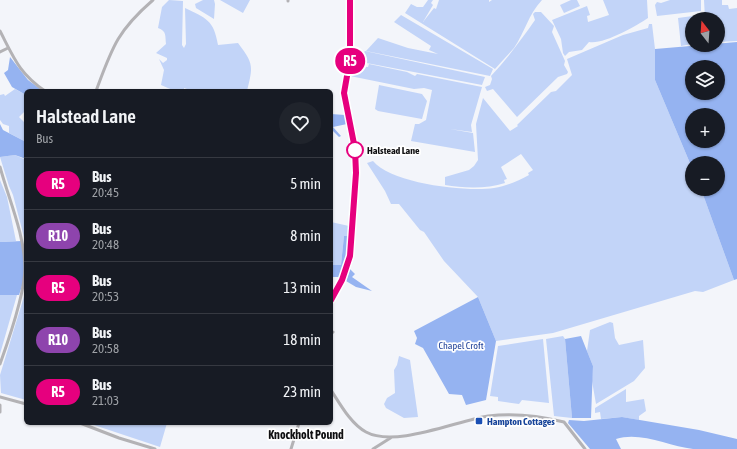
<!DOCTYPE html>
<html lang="en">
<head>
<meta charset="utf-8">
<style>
	body { margin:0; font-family:"Asap Condensed",sans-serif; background:#20242c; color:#f1f3f6; height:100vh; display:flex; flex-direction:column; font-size:15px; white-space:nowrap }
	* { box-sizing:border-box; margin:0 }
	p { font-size:13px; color:#9ea1a6 }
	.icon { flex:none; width:22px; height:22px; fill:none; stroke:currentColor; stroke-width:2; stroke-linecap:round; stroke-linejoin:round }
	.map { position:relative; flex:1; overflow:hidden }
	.details { position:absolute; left:24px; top:89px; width:309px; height:336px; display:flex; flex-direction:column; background:#171b24; border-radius:6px; box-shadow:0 1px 3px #0004 }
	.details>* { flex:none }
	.badge { padding:0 8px; border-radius:13px; font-size:14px; line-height:26px }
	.needle { width:26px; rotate:343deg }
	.controls { position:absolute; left:685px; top:12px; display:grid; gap:8px }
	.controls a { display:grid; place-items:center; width:40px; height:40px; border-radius:50%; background:#171b24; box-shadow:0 1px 3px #0004; font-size:20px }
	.map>.badge { position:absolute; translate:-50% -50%; box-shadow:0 0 0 2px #fff }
	.round { display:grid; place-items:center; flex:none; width:42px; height:42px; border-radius:21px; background:#20242c }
	.summary { display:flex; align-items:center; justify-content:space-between; height:68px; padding:0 12px }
	h1 { font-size:19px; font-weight:600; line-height:30px }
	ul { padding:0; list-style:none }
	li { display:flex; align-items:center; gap:12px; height:52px; padding:0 12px; border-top:1px solid #363941 }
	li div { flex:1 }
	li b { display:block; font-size:15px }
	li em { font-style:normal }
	li .badge { min-width:44px; font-weight:700; text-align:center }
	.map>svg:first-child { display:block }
	.green { fill:#c2d4f8 }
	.forest { fill:#95b3f1; fill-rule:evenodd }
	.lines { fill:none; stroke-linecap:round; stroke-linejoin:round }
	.minor { stroke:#b3b2b5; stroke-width:3 }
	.line-casing { stroke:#fff; stroke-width:9 }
	.line { stroke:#e6007e; stroke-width:6 }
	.stop-dot { fill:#fff; stroke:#e6007e; stroke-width:2 }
	.transit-dot { fill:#1a4fb4; stroke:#fff; stroke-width:1.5 }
	.labels { text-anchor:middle; stroke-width:3.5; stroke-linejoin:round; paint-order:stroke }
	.stop-label { font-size:10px; font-weight:bold; fill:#101012; stroke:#fff; text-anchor:start }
	.park-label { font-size:10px; fill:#1e4098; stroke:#fff }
	.transit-label { font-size:10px; font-weight:bold; fill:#164399; stroke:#fff; text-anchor:start }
	.quarter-label { font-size:12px; font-weight:bold; fill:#101012; stroke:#fff }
</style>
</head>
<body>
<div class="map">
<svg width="737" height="449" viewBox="0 0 737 449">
	<rect width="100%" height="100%" fill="#f3f5fa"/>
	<!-- green -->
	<path class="green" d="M169 0 183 1 182 45 184 48 186 44 185 8C206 18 214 20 218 45L238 43C254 64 253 66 247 91H187V89L184 88V91H175L161 85 164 70 159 59 163 63 167 60V58L156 53 166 44C165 36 167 31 158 28L162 7Z
		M203 0H214L215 4 214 19 196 8 195 4Z
		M220 0H250L243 13Z
		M428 0H433L431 3 433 5 423 22 434 8 436 9 439 0H489V2L492 0H542C528 15 525 32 514 48 508 55 501 62 495 69L405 13 411 4 417 7H423Z
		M571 0H577L580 6 564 13 560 5Z
		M603 0H647L648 18C636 26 603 45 589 42L582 50 569 52 565 56 563 53 561 39 552 20 587 6 590 15 587 16 588 22 609 15Z
		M670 0H701V11L657 16 655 5 657 2 661 3Z
		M704 0H722V5H728L729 9 737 8V41L718 42V19H705Z
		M535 12H541L554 26 552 32 565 61 564 65 568 72 567 74 558 77 517 117 493 89 487 91 485 87 490 85 492 79 491 76C507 59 521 40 535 20L533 14Z
		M401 15 493 69 490 76 366 51 378 38 408 48 438 54 429 50 431 46 394 22Z
		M700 15V19H692V44L681 46 678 18Z
		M649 24H652L655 49V80L692 168V189H701L734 280 703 292 695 291 553 333 496 341 478 297 444 261 424 232 420 230 399 204H391L385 191 367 163 373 161C392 184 466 192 494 188 507 186 518 181 529 175L528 173 533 170 521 154 501 167 507 179 504 180 505 183C487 189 463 188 445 185V177L469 170 474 166 478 160 476 124 483 98 510 131 518 126 517 125 551 92 556 91 572 75 567 59 623 35 648 28Z
		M365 51 485 77 482 85 356 61Z
		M369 64 407 72 415 76 417 74 482 87 471 125 472 132 450 129 473 133 475 152 411 141 415 124H419L426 120 432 90 424 88 414 89 350 76 351 66 368 67Z
		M379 85 422 94 427 101 422 119 378 111 375 109Z
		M15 89 26 95V110L19 117 26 124V142L9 133V126L3 124 0 120V95L4 94 5 96Z
		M15 155 26 160V236L24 237 13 195 9 186 0 157Z
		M0 180 7 197 16 241 0 242Z
		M331 222 349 226V236H344L341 265H331Z
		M26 290V400L1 393 0 375Z
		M0 295H17L0 354Z
		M610 322 613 323 615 338 619 345 643 340 645 368 634 381 596 404 592 381 593 366 587 351 590 330Z
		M563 336 565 339 572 418 554 416 546 339Z
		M543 339 549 403 522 400 519 404 498 401V397L490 396 498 346Z
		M399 356 410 360 418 417 404 418 386 408 384 404 387 398 395 393 394 370 397 365Z
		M626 389V402L644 399 646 411 639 416V420L622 417 601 419 600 412 595 413V408Z
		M88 423H167L160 447Z"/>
	<!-- forest -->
	<path class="forest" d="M737 42V279L734 280 701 189H718V163H692V168L655 80V49ZM692 67H718V93H692ZM692 115H718V141H692Z
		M10 57 28 80 43 91H26V95L12 87 4 73 8 70Z
		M331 114 345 115 347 124 333 127 341 136 339 137 331 129Z
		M0 124 3 130 26 142V159L15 155 0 157Z
		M344 236H349L346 265 341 277H331V265H341Z
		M22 241 26 274 19 295H0V242Z
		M350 269 355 274 352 277 372 291 356 287 346 281Z
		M478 297 496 341 486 400 466 405 462 395 449 394 423 348 415 344 417 338 414 331Z
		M581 336 593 366 591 418H572L565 339Z
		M622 417 699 430 737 439V449C723 449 707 449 693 449 669 446 640 431 616 439L621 449H590L568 423 569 420 584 421Z"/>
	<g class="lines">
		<!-- minor -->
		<path class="minor" d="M288 1V0
			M0 31C14 58 19 73 45 91
			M0 52 8 48
			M96 91C112 48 117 31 153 0
			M0 167C9 200 24 233 25 267 25 294 9 339 0 364
			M331 300 342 280 350 256 356 173 355 149 344 93 350 59V0
			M331 334 333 332
			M331 390C340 404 351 424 366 432 395 448 456 421 488 416 512 413 540 416 564 422L585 449
			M0 397 26 404
			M0 405V412
			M80 423 119 438 155 449
			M291 449 299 423
			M373 449 392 437"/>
	</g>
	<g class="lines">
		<!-- line casing -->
		<g class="line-casing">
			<path id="line" d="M331 300 342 280 350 256 356 173 355 149 344 93 350 59V0"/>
		</g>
		<!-- line -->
		<use href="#line" class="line"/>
	</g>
	<!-- markers -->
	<circle class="stop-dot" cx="355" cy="150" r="8"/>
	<rect class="transit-dot" x="475" y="417" width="8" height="8" rx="2"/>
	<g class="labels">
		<!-- stop labels -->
		<g class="stop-label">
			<text x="367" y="154">Halstead Lane</text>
		</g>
		<!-- park labels -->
		<g class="park-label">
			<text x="461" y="349">Chapel Croft</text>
		</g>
		<!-- transit labels -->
		<g class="transit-label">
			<text x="487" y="425">Hampton Cottages</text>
		</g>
		<!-- quarter labels -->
		<g class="quarter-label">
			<text x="306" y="439">Knockholt Pound</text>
		</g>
	</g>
</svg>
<div class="controls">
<a><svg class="needle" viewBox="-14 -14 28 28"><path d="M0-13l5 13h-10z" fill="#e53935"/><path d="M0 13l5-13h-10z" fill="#9ea1a6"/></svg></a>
<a><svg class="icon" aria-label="layers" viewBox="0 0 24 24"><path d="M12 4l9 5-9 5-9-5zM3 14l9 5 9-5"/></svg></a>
<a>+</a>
<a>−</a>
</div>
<b class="badge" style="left:350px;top:61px;background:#e6007e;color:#fff">R5</b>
<section class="details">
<div class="summary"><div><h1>Halstead Lane</h1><p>Bus</p></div><a class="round"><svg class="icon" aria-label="heart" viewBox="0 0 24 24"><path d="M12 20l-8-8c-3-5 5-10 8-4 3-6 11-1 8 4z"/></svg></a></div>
<ul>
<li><span class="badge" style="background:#e6007e;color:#fff">R5</span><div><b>Bus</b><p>20:45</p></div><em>5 min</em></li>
<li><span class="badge" style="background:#8e44ad;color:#fff">R10</span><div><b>Bus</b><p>20:48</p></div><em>8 min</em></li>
<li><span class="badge" style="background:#e6007e;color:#fff">R5</span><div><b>Bus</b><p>20:53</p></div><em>13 min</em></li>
<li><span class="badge" style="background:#8e44ad;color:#fff">R10</span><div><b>Bus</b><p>20:58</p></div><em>18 min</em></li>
<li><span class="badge" style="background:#e6007e;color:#fff">R5</span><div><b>Bus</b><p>21:03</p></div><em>23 min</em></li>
</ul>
</section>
</div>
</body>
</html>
